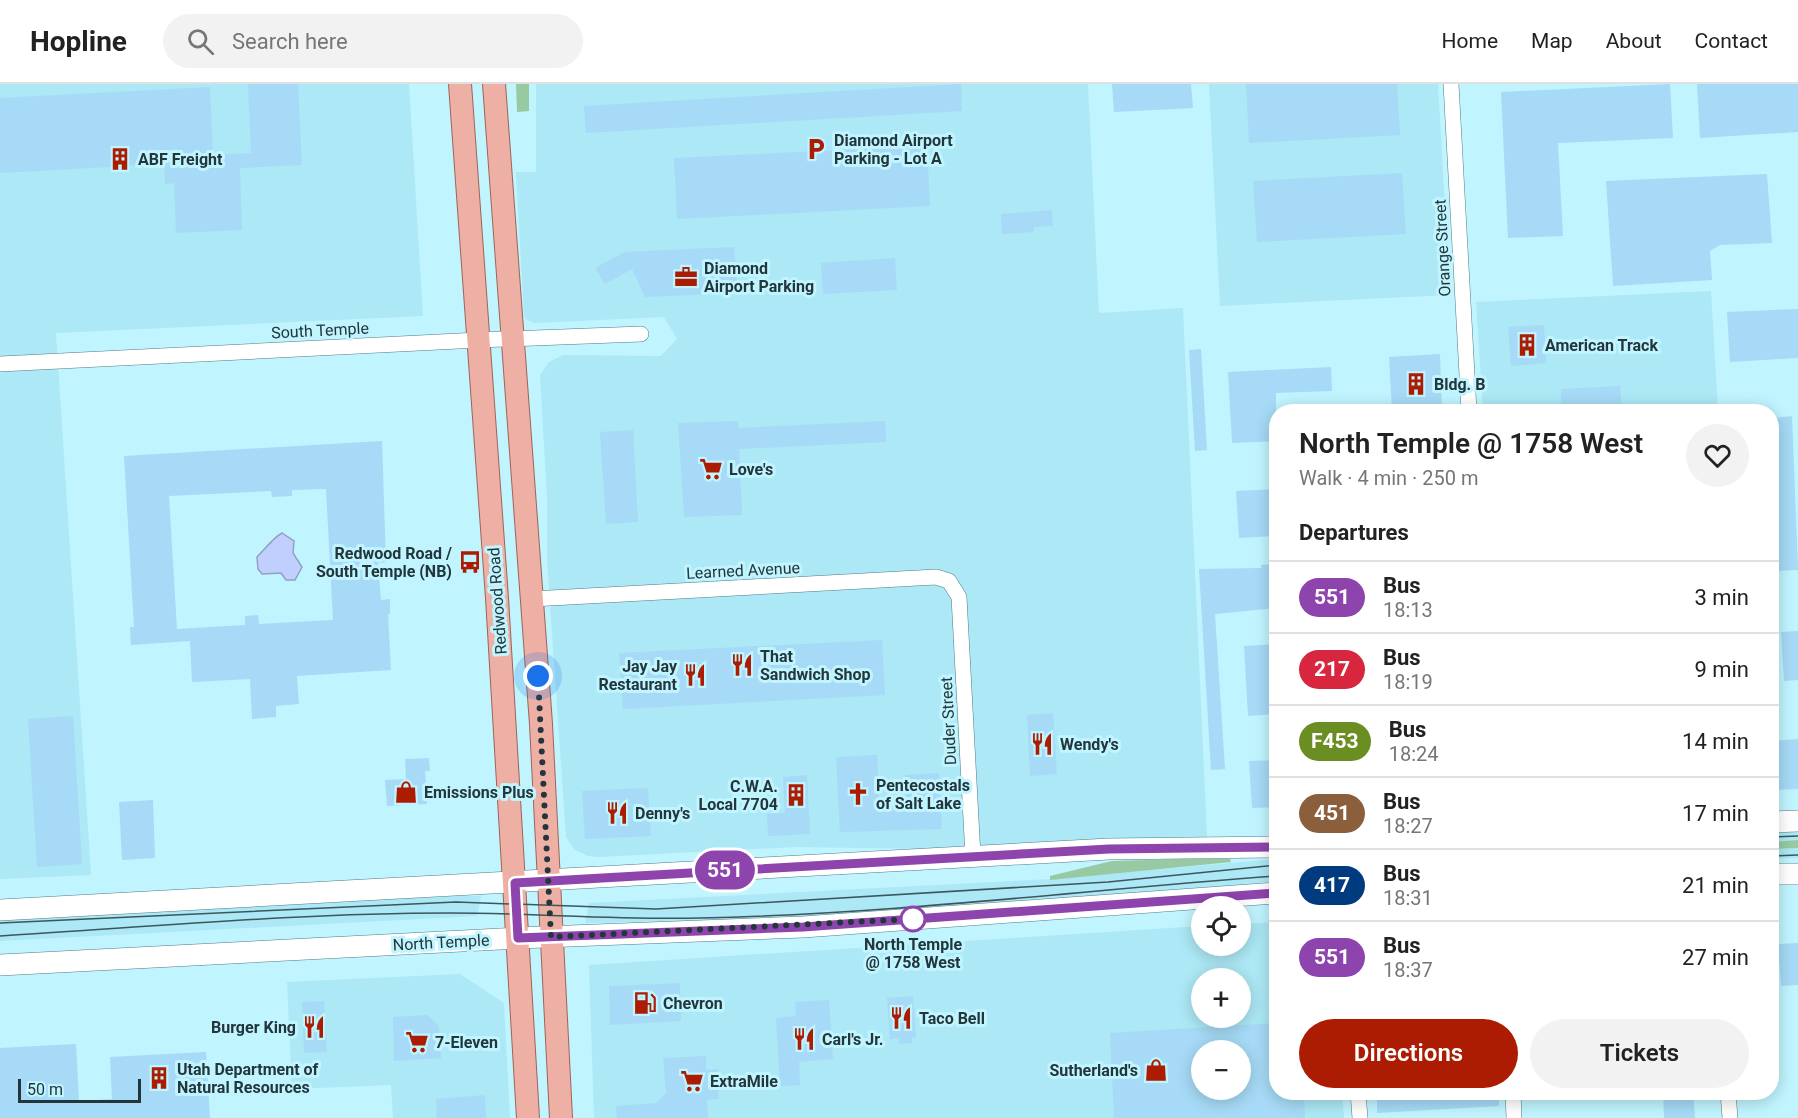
<!DOCTYPE html>
<html lang="en">
<head>
<meta charset="utf-8">
<style>
	body { margin:0; font-family:Roboto,sans-serif; background:#f2f2f2; color:#222; height:100vh; display:flex; flex-direction:column; font-size:22px; white-space:nowrap }
	* { box-sizing:border-box; margin:0 }
	p { font-size:20px; color:#767676 }
	.icon { flex:none; width:33px; height:33px; fill:none; stroke:currentColor; stroke-width:2; stroke-linecap:round; stroke-linejoin:round }
	.map { position:relative; flex:1; overflow:hidden }
	.details { position:absolute; left:1269px; top:320px; width:510px; height:696px; display:flex; flex-direction:column; background:#fff; border-radius:24px; box-shadow:0 3px 15px #0003 }
	.details>* { flex:none }
	.badge { padding:0 12px; border-radius:20px; font-size:21px; line-height:39px }
	.controls { position:absolute; left:1191px; top:812px; display:grid; gap:12px }
	.controls a { display:grid; place-items:center; width:60px; height:60px; border-radius:50%; background:#fff; box-shadow:0 3px 15px #0003; font-size:30px }
	.scale { position:absolute; left:18px; bottom:15px; width:123px; box-sizing:border-box; padding-left:6px; border:3px solid #22363b; border-top:0; font-size:16px; line-height:21px; white-space:nowrap; color:#22363b; -webkit-text-stroke:4px #c0f4fe; paint-order:stroke }
	.you { position:absolute; width:30px; height:30px; margin:-15px; border:4px solid #fff; border-radius:50%; background:#1a73e8; box-shadow:0 0 0 9px #1a73e833 }
	.map>.badge { position:absolute; translate:-50% -50%; box-shadow:0 0 0 3px #fff }
	h2 { padding:0 30px; font-size:22px; line-height:54px }
	.round { display:grid; place-items:center; flex:none; width:63px; height:63px; border-radius:32px; background:#f2f2f2 }
	.head { display:flex; align-items:center; justify-content:space-between; height:102px; padding:0 30px }
	h1 { font-size:28px; font-weight:600; line-height:45px }
	.action { display:flex; gap:12px; margin-top:auto; padding:12px 30px }
	.action a { flex:1; height:69px; border-radius:36px; background:#ab1c02; color:#fff; font-size:24px; font-weight:600; line-height:69px; text-align:center }
	.action a+a { background:#f2f2f2; color:#222 }
	ul { padding:0; list-style:none }
	li { display:flex; align-items:center; gap:18px; height:72px; padding:0 30px; border-top:2px solid #e0e0e0 }
	li div { flex:1 }
	li b { display:block; font-size:22px }
	li em { font-style:normal }
	li .badge { min-width:66px; font-weight:700; text-align:center }
	header { display:flex; align-items:center; gap:36px; box-sizing:border-box; height:84px; padding:0 30px; background:#fff; border-bottom:2px solid #e0e0e0 }
	header strong { font-size:28px }
	nav { display:flex; gap:33px; margin-inline-start:auto; font-size:21px }
	.search { width:420px; height:54px; background:#f2f2f2; display:flex; align-items:center; gap:15px; box-sizing:border-box; padding:0 21px; border-radius:33px; color:#767676; font-size:22px }
	.map>svg:first-child { display:block }
	.built { fill:#ace8f5; fill-rule:evenodd }
	.green { fill:#97c9a3 }
	.water { fill:#c1cffe; stroke:#91a1c4; stroke-width:1.5 }
	.building { fill:#a6daf6; fill-rule:evenodd }
	.lines { fill:none; stroke-linecap:round; stroke-linejoin:round }
	.minor-casing { stroke:#4d7d87; stroke-width:16 }
	.secondary-casing { stroke:#4d7d87; stroke-width:22 }
	.primary-casing { stroke:#9f6358; stroke-width:24 }
	.minor { stroke:#fff; stroke-width:15 }
	.secondary { stroke:#fff; stroke-width:21 }
	.primary { stroke:#eeb0a4; stroke-width:22 }
	.tram { stroke:#3c565c; stroke-width:1.5 }
	.line-casing { stroke:#fff; stroke-width:14 }
	.line { stroke:#8e44ad; stroke-width:9 }
	.walk { stroke:#22363b; stroke-width:6; stroke-dasharray:0 10.8 }
	.stop-dot { fill:#fff; stroke:#8e44ad; stroke-width:3 }
	.labels { text-anchor:middle; stroke-width:6; stroke-linejoin:round; paint-order:stroke }
	.poi-label { font-size:16px; font-weight:bold; fill:#22363b; stroke:#c0f4fe; text-anchor:start }
	.street-label { font-size:16px; fill:#22363b; stroke:#c0f4fe }
	.stop-label { font-size:16px; font-weight:bold; fill:#22363b; stroke:#c0f4fe }
</style>
</head>
<body>
<header>
<strong>Hopline</strong>
<div class="search"><svg class="icon" aria-label="search" viewBox="0 0 24 24"><circle cx="10" cy="10" r="6"/><path d="M15 15l6 6"/></svg>Search here</div>
<nav><a>Home</a><a>Map</a><a>About</a><a>Contact</a></nav>
</header>
<div class="map">
<svg width="1798" height="1034" viewBox="0 0 1798 1034">
	<rect width="100%" height="100%" fill="#c0f4fe"/>
	<!-- built -->
	<path class="built" d="M0 0H409L423 232 56 249 91 791 0 795Z
		M536 0H1088L1099 229 1183 224 1207 753 1127 754 931 765 795 763 599 773 588 772 575 766 566 753 547 476V413L540 291 549 278 563 271 661 272 677 255 664 233 535 239 527 236 524 232 516 88H536Z
		M1209 0H1438L1450 211 1220 222Z
		M1711 207 1718 327H1483L1476 218Z
		M1798 745V756L1772 758V746Z
		M1798 764V774L1772 775V765Z
		M1276 775V797L1072 817 735 836 585 839 589 819 1052 795Z
		M400 812H481L477 832 0 857V833Z
		M1276 838V1008H1342L1344 1034H594L589 881 1201 842 1202 861H1240L1241 840ZM1202 894H1240V933H1202ZM1202 966H1240V1005H1202Z
		M460 890 504 919 510 1034H393L391 1001 292 1005 287 898Z"/>
	<!-- green -->
	<path class="green" d="M516 0H529V27L517 28Z
		M1798 756V764L1772 765V758Z
		M1183 775H1230L1231 778 1050 796V792L1112 777Z"/>
	<!-- water -->
	<path class="water" d="M282 449 294 457 293 469 302 483 295 496H286L281 489 262 490 258 485 257 473C265 465 273 454 282 449Z"/>
	<!-- building -->
	<path class="building" d="M248 0H298L302 81 240 84 242 146 176 149 174 99 165 100 164 80 0 89V14L210 3 213 71 251 69Z
		M961 0 962 27 586 49 584 22Z
		M1112 0H1191L1193 24 1114 28Z
		M1246 0H1397L1400 51 1249 59Z
		M1670 0 1673 54 1558 59 1563 152 1508 154 1501 8Z
		M1697 0H1798V48L1700 54Z
		M927 62 930 122 677 135 674 74Z
		M1402 89 1406 150 1257 158 1253 97Z
		M1767 90 1772 159 1720 161 1710 167 1712 196 1613 202 1606 97Z
		M1052 126 1053 142 1034 143V148L1002 150 1001 130Z
		M734 163 738 209 645 213 632 185 605 200 595 184 625 168Z
		M895 174 897 206 823 210 821 179Z
		M1798 225V274L1730 278 1727 228Z
		M1544 241 1546 279 1511 282 1508 243Z
		M1201 265 1207 366 1195 367 1189 266Z
		M1440 270 1442 327H1392L1389 273Z
		M1331 283 1332 307 1276 309V357L1232 359 1228 288Z
		M1620 302 1622 327H1562L1561 305Z
		M1792 332 1798 486 1778 487 1772 334Z
		M738 337V344L885 337 886 358 739 365 742 431 684 433 678 339Z
		M633 346 638 438 606 440 600 348Z
		M382 357 386 478 378 479 381 516 390 515V530H388L391 586 297 592 299 620 276 622V633L252 635 250 595 192 598 190 557 131 561 130 543H134L124 372ZM326 405 333 536 259 540 258 531 245 532V541L177 545 169 412 271 407 272 413 292 412V406Z
		M1276 405V452L1239 454 1236 407Z
		M1276 480V524L1215 530 1225 685 1211 686 1199 485 1261 484V481Z
		M1798 547V596L1784 597 1781 548Z
		M882 556 885 611 623 625 619 569Z
		M1276 560V630L1248 632 1244 562Z
		M1053 629 1057 690 1030 692 1027 631Z
		M73 632 82 780 37 783 28 635Z
		M1798 655V705L1772 706V657Z
		M877 671 880 728 907 726 905 691 939 689 942 745 840 748 836 673Z
		M429 674 430 687H425L427 720 387 722 385 696 406 695 405 675Z
		M1276 676V723L1252 724 1249 677Z
		M807 691 810 750 768 752 767 730 785 729 783 693Z
		M648 704 651 752 585 755 582 707Z
		M153 716 155 774 122 776 119 718Z
		M1798 859V901L1781 902 1778 860Z
		M680 899 681 937 610 941 609 902Z
		M913 912 916 953 912 954V959L899 960V954L890 955 887 914Z
		M829 916 833 975 799 978 800 1001 780 1002 776 934 796 932 795 918Z
		M324 917 327 968 304 969 302 918Z
		M427 931 439 942 441 974 394 977 393 933Z
		M1276 939V1008H1304L1305 1034H1114L1110 949ZM1202 966H1240V1005H1202Z
		M76 960 79 1017 112 1015 110 973 206 968 210 1034H0V964Z
		M706 972V986L718 985 719 1015 707 1016 708 1034H617L616 1022 656 1019 666 1009 663 974Z
		M1499 1008V1022L1377 1029V1015Z
		M1663 1008H1693L1695 1034H1664Z
		M485 1011 486 1034H437L436 1015Z"/>
	<g class="lines">
		<!-- minor casing -->
		<g class="minor-casing">
			<path id="minor" d="M1451 0 1469 327
				M0 280 479 256 641 250
				M532 515 936 493 949 497 959 513 973 772
				M1358 1008 1360 1034
				M1513 1008 1514 1034
				M1728 1008 1730 1034"/>
		</g>
		<!-- secondary casing -->
		<g class="secondary-casing">
			<path id="secondary" d="M1772 738 1798 737
				M1772 790H1798
				M0 826 1109 765 1276 763
				M0 881 518 854 803 843 1276 809"/>
		</g>
		<!-- primary casing -->
		<g class="primary-casing">
			<path id="primary" d="M460 0 497 514 528 1034
				M494 0 541 640 561 1034"/>
		</g>
		<!-- minor -->
		<use href="#minor" class="minor"/>
		<!-- secondary -->
		<use href="#secondary" class="secondary"/>
		<!-- primary -->
		<use href="#primary" class="primary"/>
		<!-- tram -->
		<path class="tram" d="M1772 753 1798 752
			M1772 772 1798 771
			M0 839 456 818 656 825 1108 798 1276 781
			M0 852C149 843 300 829 449 829 533 829 616 836 700 834 893 830 1084 806 1276 792"/>
	</g>
	<g class="lines">
		<!-- line casing -->
		<g class="line-casing">
			<path id="line" d="M1276 763 1109 765 515 799 518 854 803 843 1276 809"/>
		</g>
		<!-- line -->
		<use href="#line" class="line"/>
		<!-- walk -->
		<path class="walk" d="M538 592 551 853 913 835"/>
	</g>
	<!-- icons -->
	<defs>
		<g id="parking-bare" transform="scale(1.8)"><path d="M-3.5-5.5H1a3.5 3.5 0 0 1 0 7H-1V5.5H-3.5ZM-1-3.4V-.6H.8a1.4 1.4 0 0 0 0-2.8Z" fill="#ab1c02" stroke="#c0f4fe" stroke-width="2.5" paint-order="stroke"/></g>
		<g id="building-bare" transform="scale(1.8)"><path d="M-4-6H4V6H1V3H-1V6H-4ZM-2.5-4.3h1.7v1.8h-1.7ZM.8-4.3h1.7v1.8H.8ZM-2.5-1h1.7V.8h-1.7ZM.8-1h1.7V.8H.8Z" fill="#ab1c02" stroke="#c0f4fe" stroke-width="2.5" paint-order="stroke"/></g>
		<g id="office-bare" transform="scale(1.8)"><path d="M-6-3h4V-5.5h4V-3h4V5H-6ZM-1-4.5V-3h2v-1.5ZM-6 0V1H6V0Z" fill="#ab1c02" stroke="#c0f4fe" stroke-width="2.5" paint-order="stroke"/></g>
		<g id="supermarket-bare" transform="scale(1.8)"><path d="M-6-5.5h2.5l.6 2H6L4.5 2H-2.5L-4.4-4H-6ZM-1.5 3.2a1.3 1.3 0 1 0 .1 0ZM3 3.2a1.3 1.3 0 1 0 .1 0Z" fill="#ab1c02" stroke="#c0f4fe" stroke-width="2.5" paint-order="stroke"/></g>
		<g id="bus-bare" transform="scale(1.8)"><path d="M-5-6H5V4H4V6H2V4H-2V6H-4V4H-5ZM-3.5-4V0h7V-4ZM-3.5 1.2v1.5H-2V1.2ZM2 1.2v1.5H3.5V1.2Z" fill="#ab1c02" stroke="#c0f4fe" stroke-width="2.5" paint-order="stroke"/></g>
		<g id="restaurant-bare" transform="scale(1.8)"><path d="M-5-6h1v4h1v-4h1v4h1v-4h1v5L-1.5 .5V6h-2V.5L-5-1ZM5-6V6H3V1.5H1.5Q1.5-4 5-6Z" fill="#ab1c02" stroke="#c0f4fe" stroke-width="2.5" paint-order="stroke"/></g>
		<g id="shop-bare" transform="scale(1.8)"><path d="M-5-2.5h2.3a2.7 3.5 0 0 1 5.4 0H5L5.5 6h-11ZM-1.5-2.5h3a1.5 2.3 0 0 0-3 0Z" fill="#ab1c02" stroke="#c0f4fe" stroke-width="2.5" paint-order="stroke"/></g>
		<g id="church-bare" transform="scale(1.8)"><path d="M-1.2-6h2.4v3.5h3.3v2.4h-3.3V6h-2.4V-.1h-3.3v-2.4h3.3Z" fill="#ab1c02" stroke="#c0f4fe" stroke-width="2.5" paint-order="stroke"/></g>
		<g id="fuel-bare" transform="scale(1.8)"><path d="M-5.5-6h7V0h2V4h1.3V-2.5L3-4.5l.8-.8L6-3V5H2.5V1h-1V6h-7ZM-4.2-4.7v3.2H.2V-4.7Z" fill="#ab1c02" stroke="#c0f4fe" stroke-width="2.5" paint-order="stroke"/></g>
	</defs>
	<g fill-rule="evenodd">
		<use href="#parking-bare" x="816" y="65"/>
		<use href="#building-bare" x="120" y="75"/>
		<use href="#office-bare" x="686" y="193"/>
		<use href="#building-bare" x="1527" y="261"/>
		<use href="#building-bare" x="1416" y="300"/>
		<use href="#supermarket-bare" x="711" y="385"/>
		<use href="#bus-bare" x="470" y="478"/>
		<use href="#restaurant-bare" x="742" y="581"/>
		<use href="#restaurant-bare" x="695" y="591"/>
		<use href="#restaurant-bare" x="1042" y="660"/>
		<use href="#shop-bare" x="406" y="708"/>
		<use href="#church-bare" x="858" y="710"/>
		<use href="#building-bare" x="796" y="711"/>
		<use href="#restaurant-bare" x="617" y="729"/>
		<use href="#fuel-bare" x="645" y="919"/>
		<use href="#restaurant-bare" x="901" y="934"/>
		<use href="#restaurant-bare" x="314" y="943"/>
		<use href="#restaurant-bare" x="804" y="955"/>
		<use href="#supermarket-bare" x="417" y="958"/>
		<use href="#shop-bare" x="1156" y="986"/>
		<use href="#building-bare" x="159" y="994"/>
		<use href="#supermarket-bare" x="692" y="997"/>
	</g>
	<!-- markers -->
	<circle class="stop-dot" cx="913" cy="835" r="12"/>
	<g class="labels">
		<!-- poi labels -->
		<g class="poi-label">
			<text x="834" y="62">Diamond Airport<tspan x="834" dy="18">Parking - Lot A</tspan></text>
			<text x="138" y="81">ABF Freight</text>
			<text x="704" y="190">Diamond<tspan x="704" dy="18">Airport Parking</tspan></text>
			<text x="1545" y="267">American Track</text>
			<text x="1434" y="306">Bldg. B</text>
			<text x="729" y="391">Love's</text>
			<text x="452" y="475" text-anchor="end">Redwood Road /<tspan x="452" dy="18">South Temple (NB)</tspan></text>
			<text x="760" y="578">That<tspan x="760" dy="18">Sandwich Shop</tspan></text>
			<text x="677" y="588" text-anchor="end">Jay Jay<tspan x="677" dy="18">Restaurant</tspan></text>
			<text x="1060" y="666">Wendy's</text>
			<text x="876" y="707">Pentecostals<tspan x="876" dy="18">of Salt Lake</tspan></text>
			<text x="778" y="708" text-anchor="end">C.W.A.<tspan x="778" dy="18">Local 7704</tspan></text>
			<text x="424" y="714">Emissions Plus</text>
			<text x="635" y="735">Denny's</text>
			<text x="663" y="925">Chevron</text>
			<text x="919" y="940">Taco Bell</text>
			<text x="296" y="949" text-anchor="end">Burger King</text>
			<text x="822" y="961">Carl's Jr.</text>
			<text x="435" y="964">7-Eleven</text>
			<text x="177" y="991">Utah Department of<tspan x="177" dy="18">Natural Resources</tspan></text>
			<text x="1138" y="992" text-anchor="end">Sutherland's</text>
			<text x="710" y="1003">ExtraMile</text>
		</g>
		<!-- street labels -->
		<g class="street-label">
			<text transform="translate(1442 164) rotate(-93)" y="6">Orange Street</text>
			<text transform="translate(320 246) rotate(-3)" y="6">South Temple</text>
			<text transform="translate(743 486) rotate(-3)" y="6">Learned Avenue</text>
			<text transform="translate(497 517) rotate(-94)" y="6">Redwood Road</text>
			<text transform="translate(948 637) rotate(-93)" y="6">Duder Street</text>
			<text transform="translate(441 858) rotate(-3)" y="6">North Temple</text>
		</g>
		<!-- stop labels -->
		<g class="stop-label">
			<text x="913" y="866">North Temple<tspan x="913" dy="18">@ 1758 West</tspan></text>
		</g>
	</g>
</svg>
<div class="controls">
<a><svg class="icon" aria-label="locate" viewBox="0 0 24 24"><circle cx="12" cy="12" r="6"/><path d="M12 2v4M12 18v4M2 12h4M18 12h4"/></svg></a>
<a>+</a>
<a>−</a>
</div>
<div class="scale">50 m</div>
<div class="you" style="left:538px;top:592px"></div>
<b class="badge" style="left:725px;top:786px;background:#8e44ad;color:#fff">551</b>
<section class="details">
<div class="head"><div><h1>North Temple @ 1758 West</h1><p>Walk · 4 min · 250 m</p></div><a class="round"><svg class="icon" aria-label="heart" viewBox="0 0 24 24"><path d="M12 20l-8-8c-3-5 5-10 8-4 3-6 11-1 8 4z"/></svg></a></div>
<h2>Departures</h2>
<ul>
<li><span class="badge" style="background:#8e44ad;color:#fff">551</span><div><b>Bus</b><p>18:13</p></div><em>3 min</em></li>
<li><span class="badge" style="background:#d7263d;color:#fff">217</span><div><b>Bus</b><p>18:19</p></div><em>9 min</em></li>
<li><span class="badge" style="background:#6b8e23;color:#fff">F453</span><div><b>Bus</b><p>18:24</p></div><em>14 min</em></li>
<li><span class="badge" style="background:#8b5e3c;color:#fff">451</span><div><b>Bus</b><p>18:27</p></div><em>17 min</em></li>
<li><span class="badge" style="background:#003b80;color:#fff">417</span><div><b>Bus</b><p>18:31</p></div><em>21 min</em></li>
<li><span class="badge" style="background:#8e44ad;color:#fff">551</span><div><b>Bus</b><p>18:37</p></div><em>27 min</em></li>
</ul>
<div class="action"><a>Directions</a><a>Tickets</a></div>
</section>
</div>
</body>
</html>
